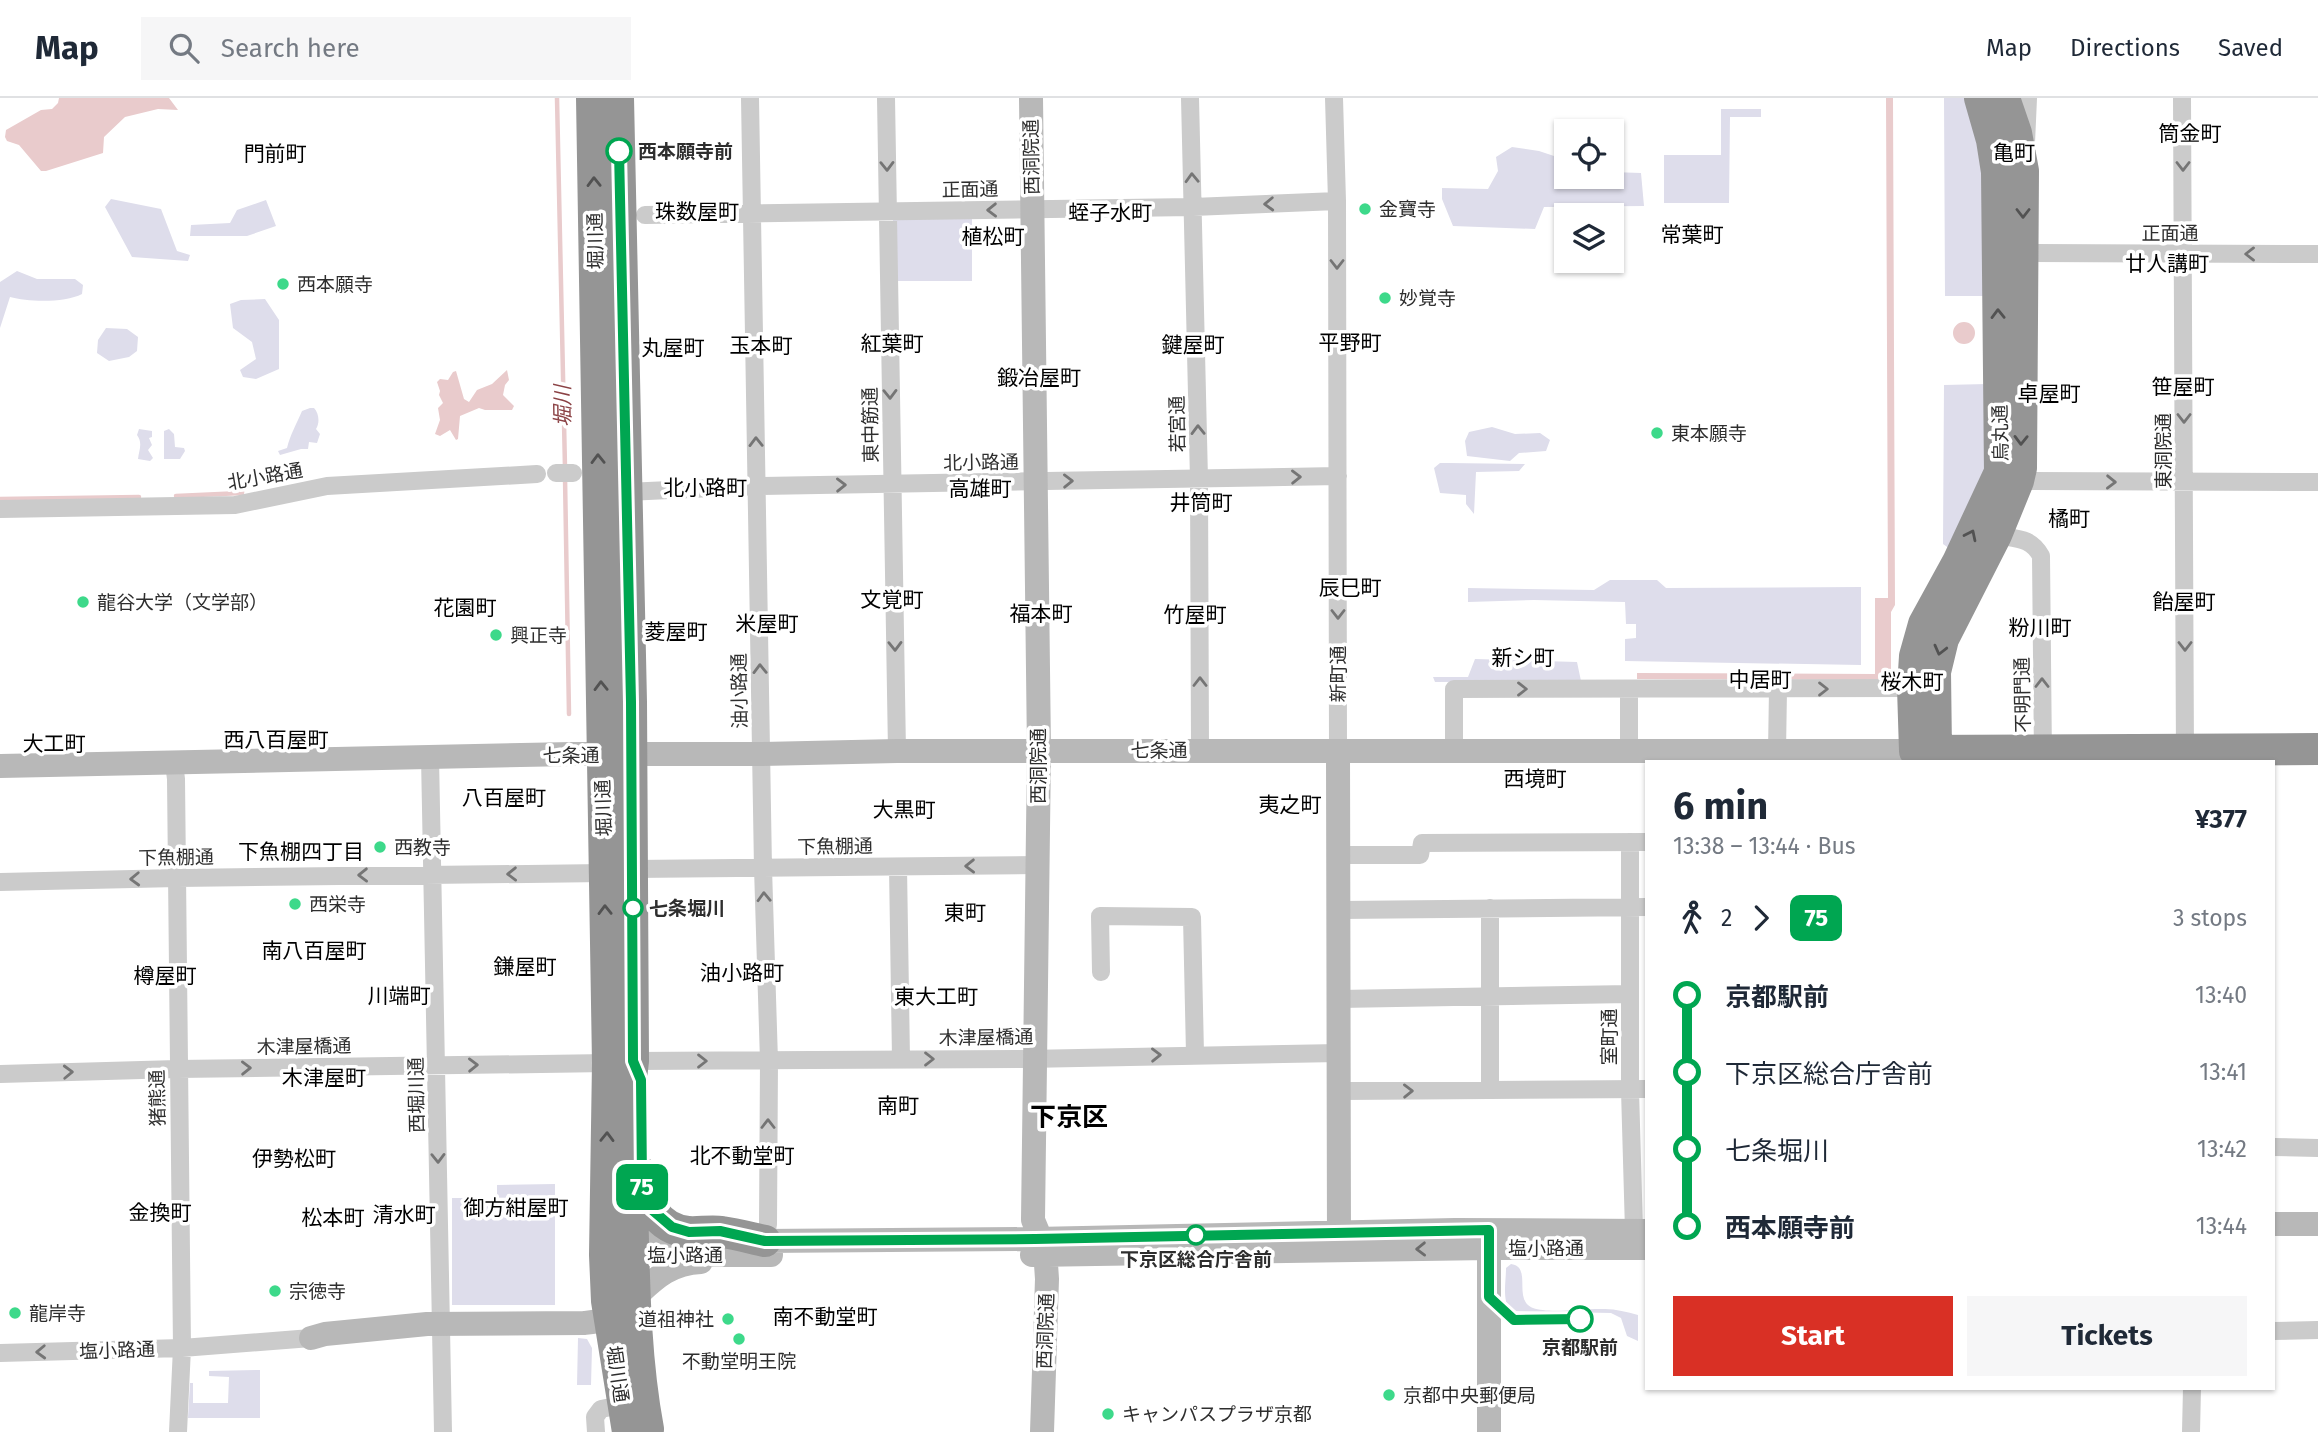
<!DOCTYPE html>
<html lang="en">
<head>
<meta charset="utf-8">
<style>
	body { margin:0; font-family:"Fira Sans","Noto Sans JP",sans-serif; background:#f6f6f7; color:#1f2937; height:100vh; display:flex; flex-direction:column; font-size:26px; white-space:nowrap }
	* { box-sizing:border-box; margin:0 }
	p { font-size:23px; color:#747a83 }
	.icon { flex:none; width:38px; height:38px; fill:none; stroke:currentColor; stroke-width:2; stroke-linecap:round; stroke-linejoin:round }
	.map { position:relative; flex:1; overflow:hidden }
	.drawer { position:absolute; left:1645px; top:662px; width:630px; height:630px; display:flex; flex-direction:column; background:#fff; border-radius:0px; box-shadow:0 2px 5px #0004 }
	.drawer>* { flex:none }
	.badge { padding:0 14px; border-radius:10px; font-size:24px; line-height:46px }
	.controls { position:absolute; left:1554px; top:21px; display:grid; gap:14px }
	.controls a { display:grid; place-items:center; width:70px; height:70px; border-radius:0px; background:#fff; box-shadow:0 2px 5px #0004; font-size:35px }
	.map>.badge { position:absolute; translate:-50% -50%; box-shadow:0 0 0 4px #fff }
	.legs { display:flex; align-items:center; gap:10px; height:77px; padding:0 28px; font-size:23px }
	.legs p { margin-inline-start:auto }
	.summary { display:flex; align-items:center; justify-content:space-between; height:119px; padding:0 28px }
	h1 { font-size:38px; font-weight:700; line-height:52px }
	.cta { display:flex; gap:14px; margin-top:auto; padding:14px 28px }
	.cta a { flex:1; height:80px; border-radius:0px; background:#d93025; color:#fff; font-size:28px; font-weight:700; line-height:80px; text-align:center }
	.cta a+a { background:#f6f6f7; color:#1f2937 }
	ul { padding:0 28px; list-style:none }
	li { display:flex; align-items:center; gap:24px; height:77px; font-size:26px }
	li i { display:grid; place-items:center; width:10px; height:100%; margin:0 9px; background:currentColor }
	li i::after { content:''; width:18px; height:18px; margin:-9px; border:5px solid; border-radius:50%; background:#fff }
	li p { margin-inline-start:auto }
	li:first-child i { background:linear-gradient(#0000 50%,currentColor 0) }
	li:last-child i { background:linear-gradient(currentColor 50%,#0000 0) }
	header { display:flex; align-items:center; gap:42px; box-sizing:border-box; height:98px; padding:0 35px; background:#fff; border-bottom:2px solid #e0e1e3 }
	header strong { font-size:33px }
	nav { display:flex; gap:38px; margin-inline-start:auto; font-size:24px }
	.search { width:490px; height:63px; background:#f6f6f7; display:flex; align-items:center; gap:18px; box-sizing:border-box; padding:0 24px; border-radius:0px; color:#747a83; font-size:26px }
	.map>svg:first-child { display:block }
	.green { fill:#deddeb }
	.water { fill:#e9cbcc }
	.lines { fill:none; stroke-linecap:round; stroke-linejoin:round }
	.stream { stroke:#e9cbcc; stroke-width:4.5 }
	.street { stroke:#cbcbcb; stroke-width:18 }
	.secondary { stroke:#b8b8b8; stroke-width:24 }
	.highway { stroke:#959595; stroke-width:32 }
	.oneway { stroke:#757575 }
	.oneway2 { stroke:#525252 }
	.oneway3 { stroke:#6c6c6c }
	.line-1-casing { stroke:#fff; stroke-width:16 }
	.line-1 { stroke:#00a651; stroke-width:10 }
	.stop-1-dot { fill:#fff; stroke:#00a651; stroke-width:3.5 }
	.poi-dot { fill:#3dd98a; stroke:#fff; stroke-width:2.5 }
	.labels { text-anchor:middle; stroke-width:7; stroke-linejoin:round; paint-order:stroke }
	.stop-label { font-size:19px; font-weight:bold; fill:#2e2e2e; stroke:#fff; text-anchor:start }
	.street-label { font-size:19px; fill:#2e2e2e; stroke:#fff }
	.poi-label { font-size:19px; fill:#2e2e2e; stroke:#fff; text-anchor:start }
	.neighbourhood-label { font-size:21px; fill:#000; stroke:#fff }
	.water-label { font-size:21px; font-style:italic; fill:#8b4245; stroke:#fff }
	.district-label { font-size:26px; font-weight:bold; fill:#000; stroke:#fff }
</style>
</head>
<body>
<header>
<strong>Map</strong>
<div class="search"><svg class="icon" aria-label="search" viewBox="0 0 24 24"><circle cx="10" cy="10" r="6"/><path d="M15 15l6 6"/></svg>Search here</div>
<nav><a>Map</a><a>Directions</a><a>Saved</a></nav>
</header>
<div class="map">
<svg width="2318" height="1334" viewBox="0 0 2318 1334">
	<rect width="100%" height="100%" fill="#fff"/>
	<!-- green -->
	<path class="green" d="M1944 0H1966L1981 52 1986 198H1945Z
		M1721 11H1761V19H1730L1729 105H1664V57H1721Z
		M1512 49 1539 53 1566 62V79H1612V74L1641 75 1644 108 1544 109 1535 131 1453 128 1442 101V90L1488 91 1498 73 1496 59Z
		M111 101 161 111 177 153 190 157 188 163 132 159 105 109Z
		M266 102 276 128 247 138H190L191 127 230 125 237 112Z
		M893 119 972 120V183H893Z
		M17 173 37 181H75L83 187 82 196C65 205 28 204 10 199L0 230V184Z
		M265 201 279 222V271L256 281 243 279 240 272 256 261 252 244 233 230 230 206 241 202Z
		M106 230 127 231 138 239 137 253 129 259 109 263 97 255 98 242Z
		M1987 286V378L1950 451 1943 446 1944 287Z
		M310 310H314C319 315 320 325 316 331L320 336 317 345 309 344 308 351H301L280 357 278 353 287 350C290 337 297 325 302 313Z
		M1492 329 1515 336 1540 335 1550 342 1546 353 1519 355 1510 363 1467 358 1465 343 1469 334Z
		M139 331 152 333V339L149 340 152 347 148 352 153 360 150 363 138 361C139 352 143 345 137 337Z
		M169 331 174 336 175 349 184 350 185 353 180 361H164V333Z
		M1440 365H1448L1525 366 1519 373 1476 374 1474 416 1466 406V397L1440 395 1434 370Z
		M1610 482H1657L1666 490 1861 489V567L1625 563V541L1636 540V526H1626L1625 504 1534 502 1468 504V490L1594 492Z
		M1475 561 1577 564 1581 583 1435 584 1433 579H1468Z
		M555 1086V1207H452V1100H497V1087Z
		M1511 1166C1533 1169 1512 1202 1533 1210 1549 1216 1586 1210 1605 1211 1616 1211 1627 1214 1638 1217V1243L1627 1238 1621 1220 1611 1215 1510 1213C1502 1201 1506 1184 1506 1170Z
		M578 1240 587 1241 592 1250 591 1287H577Z
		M260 1272V1320H188L190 1285H193V1305H228L229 1279 209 1278V1273Z"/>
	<!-- water -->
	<path class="water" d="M59 0H169L178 12 158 11 125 19 104 39 103 55 46 73H41L19 47 7 43 5 39 6 32 41 12 52 11 58 5Z
		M1886 0H1893L1895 507 1891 514V582L1637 581V575L1875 576V500H1888Z
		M1953 235a11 11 0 1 1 22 0a11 11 0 1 1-22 0Z
		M507 272 509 282 505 287 503 297 514 308 512 312H485L479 310 460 318 458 341 456 342 450 332 440 338 435 336 440 322 438 310 443 305 439 297 440 293 437 284 440 281 448 282 453 274 456 273 464 301 469 304 477 292 492 286Z"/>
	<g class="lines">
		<!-- stream -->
		<path class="stream" d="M557 0 565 370
			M565 379 569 616
			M176 398 242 395V389
			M0 401 139 399"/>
		<!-- street -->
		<path class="street" d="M750 0 763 770 769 963 768 1126 765 1143
			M886 0 897 653
			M1190 0 1199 381 1200 652
			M1334 0 1337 103 1338 654
			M2182 0 2185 658
			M2026 45 2028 0
			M645 117 1193 109 1337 103
			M2023 155 2318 156
			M556 375H573
			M2018 383 2318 384
			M626 394 757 388 1338 378
			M0 411 235 407 327 388 537 376
			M1996 437C2016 441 2031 439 2041 458L2043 661
			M1629 591V654
			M1454 654V591L1913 590
			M1777 654 1778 591
			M430 659 443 1334
			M174 665 176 681 182 1250 178 1334
			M1630 744V992L1634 1133
			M1339 757H1420L1422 745 1647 744
			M898 769 901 961
			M632 771 1039 767
			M0 784 177 780 605 775
			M1339 812 1647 809
			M1101 874 1100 818 1192 819 1195 956
			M1339 901 1630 896
			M633 963 1027 961 1339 955
			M0 976 177 971 608 965
			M1490 992V810
			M1340 993 1647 991
			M2273 1049 2318 1050
			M2273 1233 2318 1232
			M0 1255 182 1250 311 1240
			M596 1334 595 1319 601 1311 631 1305
			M2191 1334 2192 1290"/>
		<!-- secondary -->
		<path class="secondary" d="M1031 0 1039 653 1033 1122 1045 1151 1047 1181 1042 1334
			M1338 654 1339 1150
			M0 668 572 656H761L897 653H1915
			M2273 1126H2318
			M749 1143 1035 1141 1455 1132 1647 1133
			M678 1157H771
			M1032 1157 1489 1150H1647
			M624 1158 633 1144H698
			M311 1240 325 1236 427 1226 584 1225C593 1224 604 1223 611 1218 644 1198 656 1166 701 1164
			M1489 1334V1136"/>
		<!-- highway -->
		<path class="highway" d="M592 0 608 965 605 1157 607 1203 628 1334
			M618 0 631 604 633 963C627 1008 631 1056 632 1102 634 1178 634 1256 648 1331
			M1980 0 1992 42 1997 74 2000 374 1958 464 1924 526 1915 558 1913 590 1915 653 2318 651
			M1936 653 1935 574 1943 541 1996 437 2018 383 2021 370 2023 73 2016 35 2004 0
			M642 1075C642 1103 658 1131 688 1134 699 1135 711 1132 722 1134 736 1136 751 1140 765 1143"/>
	</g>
	<!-- one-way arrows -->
	<defs><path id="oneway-chevron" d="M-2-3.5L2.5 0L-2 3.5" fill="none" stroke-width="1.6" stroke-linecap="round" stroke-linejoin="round" transform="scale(1.75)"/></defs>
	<g class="oneway">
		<use href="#oneway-chevron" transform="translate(887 68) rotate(89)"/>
		<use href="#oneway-chevron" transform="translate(2183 68) rotate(90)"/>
		<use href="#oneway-chevron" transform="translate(1192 80) rotate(-92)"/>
		<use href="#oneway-chevron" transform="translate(1269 106) rotate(178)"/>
		<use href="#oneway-chevron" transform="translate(992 112) rotate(179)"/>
		<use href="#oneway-chevron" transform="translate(2250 156) rotate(180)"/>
		<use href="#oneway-chevron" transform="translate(1337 166) rotate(90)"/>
		<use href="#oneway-chevron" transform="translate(890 296) rotate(89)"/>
		<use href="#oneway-chevron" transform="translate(2184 320) rotate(90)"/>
		<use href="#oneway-chevron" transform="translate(1198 332) rotate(-91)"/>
		<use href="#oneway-chevron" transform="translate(756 344) rotate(-91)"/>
		<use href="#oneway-chevron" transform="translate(1296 379) rotate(-1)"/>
		<use href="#oneway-chevron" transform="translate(1068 383) rotate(-1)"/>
		<use href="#oneway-chevron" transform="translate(2111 384) rotate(1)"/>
		<use href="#oneway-chevron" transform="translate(841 387) rotate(-1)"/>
		<use href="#oneway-chevron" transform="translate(1338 516) rotate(90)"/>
		<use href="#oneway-chevron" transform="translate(895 548) rotate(89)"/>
		<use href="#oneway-chevron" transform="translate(2185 548) rotate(90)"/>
		<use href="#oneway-chevron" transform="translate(760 571) rotate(-91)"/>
		<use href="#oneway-chevron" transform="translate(1200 584) rotate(-90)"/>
		<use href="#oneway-chevron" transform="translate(2042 585) rotate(-90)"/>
		<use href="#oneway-chevron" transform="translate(1522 591)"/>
		<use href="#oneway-chevron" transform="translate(1823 591)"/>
		<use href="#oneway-chevron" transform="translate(970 768) rotate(179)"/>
		<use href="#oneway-chevron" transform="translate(512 776) rotate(179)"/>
		<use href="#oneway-chevron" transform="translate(363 777) rotate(179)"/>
		<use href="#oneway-chevron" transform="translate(135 781) rotate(178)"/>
		<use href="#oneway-chevron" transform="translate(764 799) rotate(-92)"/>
		<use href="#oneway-chevron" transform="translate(1156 957) rotate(-1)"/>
		<use href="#oneway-chevron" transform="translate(929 961)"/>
		<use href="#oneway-chevron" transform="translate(702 963)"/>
		<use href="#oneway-chevron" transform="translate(473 967) rotate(-1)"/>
		<use href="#oneway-chevron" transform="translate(246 970) rotate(-1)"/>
		<use href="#oneway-chevron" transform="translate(68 974) rotate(-2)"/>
		<use href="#oneway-chevron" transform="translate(1408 993) rotate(-1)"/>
		<use href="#oneway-chevron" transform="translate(768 1026) rotate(-90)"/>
		<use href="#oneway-chevron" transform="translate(438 1060) rotate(89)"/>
		<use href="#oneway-chevron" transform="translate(41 1254) rotate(178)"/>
	</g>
	<g class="oneway2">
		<use href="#oneway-chevron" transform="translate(594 84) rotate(-91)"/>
		<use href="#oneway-chevron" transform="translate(2023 115) rotate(90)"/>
		<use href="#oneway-chevron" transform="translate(1998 216) rotate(-91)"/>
		<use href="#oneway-chevron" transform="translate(2021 342) rotate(91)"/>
		<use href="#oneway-chevron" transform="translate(598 361) rotate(-91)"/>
		<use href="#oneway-chevron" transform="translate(1971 437) rotate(-64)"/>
		<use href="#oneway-chevron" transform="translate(1940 552) rotate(104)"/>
		<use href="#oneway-chevron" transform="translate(601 588) rotate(-91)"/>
		<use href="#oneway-chevron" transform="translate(605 812) rotate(-91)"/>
		<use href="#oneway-chevron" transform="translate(607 1039) rotate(-89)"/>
	</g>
	<use class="oneway3" href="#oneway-chevron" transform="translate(1421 1151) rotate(179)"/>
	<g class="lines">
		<!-- line-1 casing -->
		<g class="line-1-casing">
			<path id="line-1" d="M619 53 631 604 633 963 641 982 642 1084 646 1101 651 1111 672 1129 689 1134 720 1133 765 1143 1035 1141 1489 1132V1199L1514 1222 1580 1221"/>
		</g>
		<!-- line-1 -->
		<use href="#line-1" class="line-1"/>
	</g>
	<!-- markers -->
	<g class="stop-1-dot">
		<circle cx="619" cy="53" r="12"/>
		<circle cx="633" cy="810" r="9"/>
		<circle cx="1196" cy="1137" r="9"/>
		<circle cx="1580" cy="1221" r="12"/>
	</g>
	<g class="poi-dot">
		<circle cx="1365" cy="111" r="7"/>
		<circle cx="283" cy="186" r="7"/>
		<circle cx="1385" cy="200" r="7"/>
		<circle cx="1657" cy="335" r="7"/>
		<circle cx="83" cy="504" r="7"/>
		<circle cx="496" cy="537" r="7"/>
		<circle cx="380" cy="749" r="7"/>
		<circle cx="295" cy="806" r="7"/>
		<circle cx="275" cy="1193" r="7"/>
		<circle cx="15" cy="1215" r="7"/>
		<circle cx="728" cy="1221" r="7"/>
		<circle cx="739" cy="1241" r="7"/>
		<circle cx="1389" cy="1297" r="7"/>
		<circle cx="1108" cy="1316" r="7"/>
	</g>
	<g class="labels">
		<!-- stop labels -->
		<g class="stop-label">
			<text x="638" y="60">西本願寺前</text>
			<text x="649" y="817">七条堀川</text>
			<text x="1196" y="1168" text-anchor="middle">下京区総合庁舎前</text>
			<text x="1580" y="1256" text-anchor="middle">京都駅前</text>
		</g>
		<!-- street labels -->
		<g class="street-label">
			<text transform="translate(1031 59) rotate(-91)" y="7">西洞院通</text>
			<text transform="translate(970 91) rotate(-1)" y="7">正面通</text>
			<text x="2170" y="142">正面通</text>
			<text transform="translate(595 143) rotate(-91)" y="7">堀川通</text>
			<text transform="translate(1177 326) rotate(-91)" y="7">若宮通</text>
			<text transform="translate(870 327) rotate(-91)" y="7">東中筋通</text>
			<text transform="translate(2000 335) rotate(-91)" y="7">烏丸通</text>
			<text transform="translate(2163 353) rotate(-90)" y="7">東洞院通</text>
			<text transform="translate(981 364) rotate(-1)" y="7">北小路通</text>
			<text transform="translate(265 378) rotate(-10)" y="7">北小路通</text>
			<text transform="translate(1338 576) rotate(-90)" y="7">新町通</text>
			<text transform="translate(739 593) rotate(-91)" y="7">油小路通</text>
			<text transform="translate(2022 597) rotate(-91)" y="7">不明門通</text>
			<text x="1159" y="659">七条通</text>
			<text x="571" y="664">七条通</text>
			<text transform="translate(1038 668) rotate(-90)" y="7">西洞院通</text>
			<text transform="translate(603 710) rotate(-92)" y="7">堀川通</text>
			<text transform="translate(835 748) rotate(-1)" y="7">下魚棚通</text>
			<text transform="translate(176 759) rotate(-1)" y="7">下魚棚通</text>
			<text transform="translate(986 939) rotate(-1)" y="7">木津屋橋通</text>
			<text transform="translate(1609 939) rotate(-90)" y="7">室町通</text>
			<text transform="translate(304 948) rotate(-1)" y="7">木津屋橋通</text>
			<text transform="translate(416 997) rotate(-91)" y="7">西堀川通</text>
			<text transform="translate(157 1000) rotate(-91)" y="7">猪熊通</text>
			<text x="1546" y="1157">塩小路通</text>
			<text x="685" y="1164">塩小路通</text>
			<text transform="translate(1045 1233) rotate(-88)" y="7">西洞院通</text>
			<text transform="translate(117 1252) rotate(-2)" y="7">塩小路通</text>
			<text transform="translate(618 1276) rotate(82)" y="7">堀川通</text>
		</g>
		<!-- poi labels -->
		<g class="poi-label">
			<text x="1379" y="118">金寶寺</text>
			<text x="297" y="193">西本願寺</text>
			<text x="1399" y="207">妙覚寺</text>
			<text x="1671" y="342">東本願寺</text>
			<text x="97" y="511">龍谷大学（文学部）</text>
			<text x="510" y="544">興正寺</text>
			<text x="394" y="756">西教寺</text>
			<text x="309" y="813">西栄寺</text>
			<text x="289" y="1200">宗徳寺</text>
			<text x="29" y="1222">龍岸寺</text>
			<text x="714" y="1228" text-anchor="end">道祖神社</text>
			<text x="739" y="1270" text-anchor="middle">不動堂明王院</text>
			<text x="1403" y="1304">京都中央郵便局</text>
			<text x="1122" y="1323">キャンパスプラザ京都</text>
		</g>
		<!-- neighbourhood labels -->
		<g class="neighbourhood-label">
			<text x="2190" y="43">筒金町</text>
			<text x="2014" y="62">亀町</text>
			<text x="275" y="63">門前町</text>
			<text x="697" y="121">珠数屋町</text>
			<text x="1110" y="122">蛭子水町</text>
			<text x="1692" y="144">常葉町</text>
			<text x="993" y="146">植松町</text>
			<text x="2167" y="173">廿人講町</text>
			<text x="1350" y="252">平野町</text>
			<text x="892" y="253">紅葉町</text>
			<text x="1193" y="254">鍵屋町</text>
			<text x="761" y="255">玉本町</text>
			<text x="673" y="257">丸屋町</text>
			<text x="1039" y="287">鍛冶屋町</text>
			<text x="2183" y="296">笹屋町</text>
			<text x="2049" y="303">卓屋町</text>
			<text x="705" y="397">北小路町</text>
			<text x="980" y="398">高雄町</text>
			<text x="1201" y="412">井筒町</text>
			<text x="2069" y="428">橘町</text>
			<text x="1350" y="497">辰巳町</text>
			<text x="892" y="509">文覚町</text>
			<text x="2184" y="511">飴屋町</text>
			<text x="465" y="517">花園町</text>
			<text x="1041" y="523">福本町</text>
			<text x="1195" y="524">竹屋町</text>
			<text x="767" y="533">米屋町</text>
			<text x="2040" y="537">粉川町</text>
			<text x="676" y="541">菱屋町</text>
			<text x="1523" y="567">新シ町</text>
			<text x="1760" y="589">中居町</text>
			<text x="1912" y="591">桜木町</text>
			<text x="276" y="649">西八百屋町</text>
			<text x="54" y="653">大工町</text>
			<text x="1535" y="688">西境町</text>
			<text x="504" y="707">八百屋町</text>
			<text x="1290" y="714">夷之町</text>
			<text x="904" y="719">大黒町</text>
			<text x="301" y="761">下魚棚四丁目</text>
			<text x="965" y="822">東町</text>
			<text x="314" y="860">南八百屋町</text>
			<text x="525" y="876">鎌屋町</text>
			<text x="742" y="882">油小路町</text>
			<text x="165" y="885">樽屋町</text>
			<text x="399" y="905">川端町</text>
			<text x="936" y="906">東大工町</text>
			<text x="324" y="987">木津屋町</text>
			<text x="898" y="1015">南町</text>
			<text x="742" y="1065">北不動堂町</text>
			<text x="294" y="1068">伊勢松町</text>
			<text x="516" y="1117">御方紺屋町</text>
			<text x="160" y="1122">金換町</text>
			<text x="404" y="1124">清水町</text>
			<text x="333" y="1127">松本町</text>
			<text x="825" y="1226">南不動堂町</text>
		</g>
		<!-- water labels -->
		<g class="water-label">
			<text transform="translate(563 308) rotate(-91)" y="7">堀川</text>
		</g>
		<!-- district labels -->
		<g class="district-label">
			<text x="1069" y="1028">下京区</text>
		</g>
	</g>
</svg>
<div class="controls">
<a><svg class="icon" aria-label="locate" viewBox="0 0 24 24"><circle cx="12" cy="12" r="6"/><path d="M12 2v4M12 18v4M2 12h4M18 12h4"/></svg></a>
<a><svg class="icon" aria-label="layers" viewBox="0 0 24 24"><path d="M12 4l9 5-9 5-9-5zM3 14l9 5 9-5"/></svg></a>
</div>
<b class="badge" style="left:642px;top:1089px;background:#00a651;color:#fff">75</b>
<section class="drawer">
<div class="summary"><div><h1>6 min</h1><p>13:38 – 13:44 · Bus</p></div><b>¥377</b></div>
<div class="legs"><svg class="icon" aria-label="walk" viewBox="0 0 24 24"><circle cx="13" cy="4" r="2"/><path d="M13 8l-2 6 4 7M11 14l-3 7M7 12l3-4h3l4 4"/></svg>2<svg class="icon" aria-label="forward" viewBox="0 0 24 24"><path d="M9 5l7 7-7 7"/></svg><b class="badge" style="background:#00a651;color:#fff">75</b><p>3 stops</p></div>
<ul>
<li><i style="color:#00a651"></i><b>京都駅前</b><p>13:40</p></li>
<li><i style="color:#00a651"></i><span>下京区総合庁舎前</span><p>13:41</p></li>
<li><i style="color:#00a651"></i><span>七条堀川</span><p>13:42</p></li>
<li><i style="color:#00a651"></i><b>西本願寺前</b><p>13:44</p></li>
</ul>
<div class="cta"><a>Start</a><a>Tickets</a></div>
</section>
</div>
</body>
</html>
